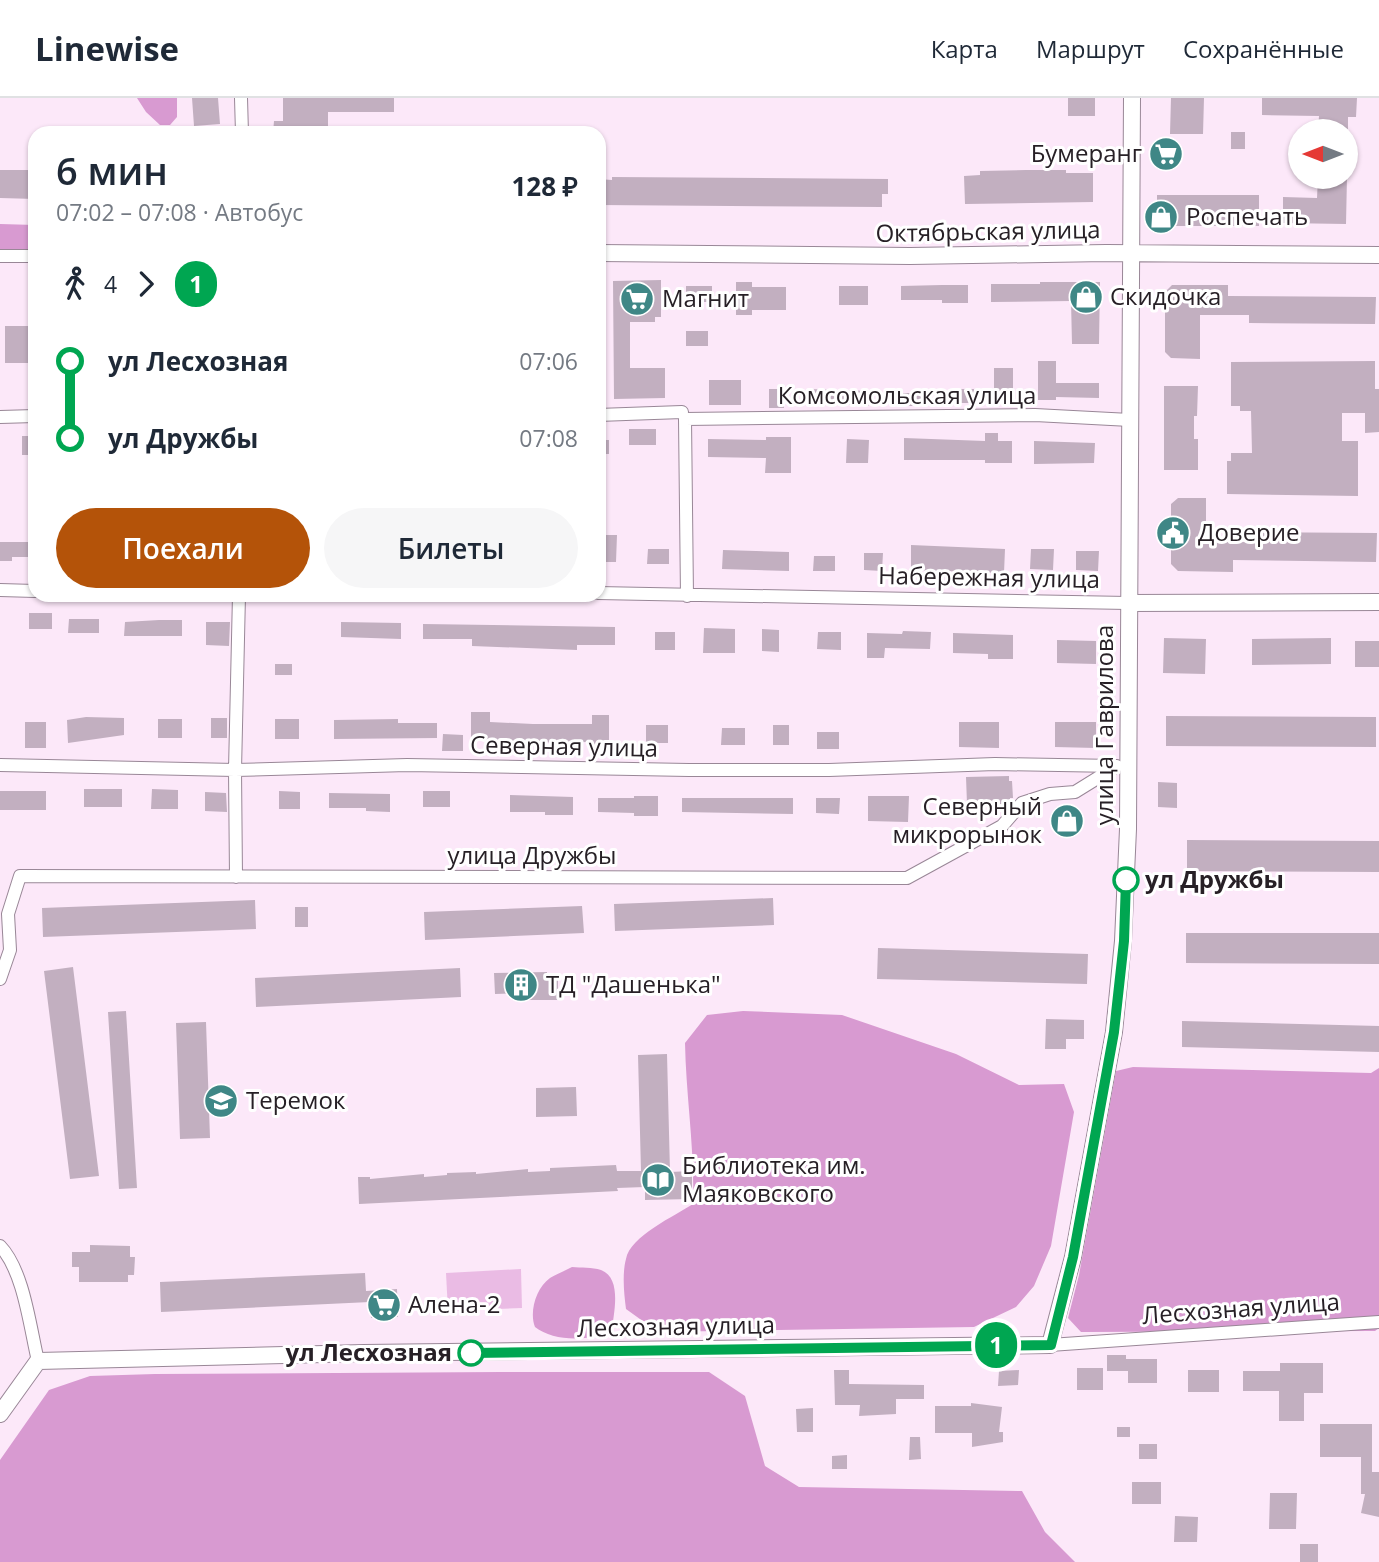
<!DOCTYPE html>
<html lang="ru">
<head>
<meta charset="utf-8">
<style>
	body { margin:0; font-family:"Open Sans",sans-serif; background:#f6f6f7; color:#1f2937; height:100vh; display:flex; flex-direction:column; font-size:26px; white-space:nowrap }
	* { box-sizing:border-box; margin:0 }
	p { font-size:23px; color:#747a83 }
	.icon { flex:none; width:38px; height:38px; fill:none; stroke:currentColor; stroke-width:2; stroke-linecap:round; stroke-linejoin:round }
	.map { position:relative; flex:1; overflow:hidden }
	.details { position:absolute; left:28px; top:28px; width:578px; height:476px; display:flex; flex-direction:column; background:#fff; border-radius:21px; box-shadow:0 2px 5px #0004 }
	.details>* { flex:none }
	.badge { padding:0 14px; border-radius:23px; font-size:24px; line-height:46px }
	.needle { width:46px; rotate:270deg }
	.tools { position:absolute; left:1288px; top:21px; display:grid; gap:14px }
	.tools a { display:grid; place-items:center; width:70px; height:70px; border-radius:50%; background:#fff; box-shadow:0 2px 5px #0004; font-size:35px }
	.map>.badge { position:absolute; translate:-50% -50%; box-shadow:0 0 0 4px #fff }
	.legs { display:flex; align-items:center; gap:10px; height:77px; padding:0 28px; font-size:23px }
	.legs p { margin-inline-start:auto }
	.overview { display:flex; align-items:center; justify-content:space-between; height:119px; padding:0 28px }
	h1 { font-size:38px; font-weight:600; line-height:52px }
	.primary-button { display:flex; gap:14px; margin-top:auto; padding:14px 28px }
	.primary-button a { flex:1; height:80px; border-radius:42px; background:#b45309; color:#fff; font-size:28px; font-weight:600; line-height:80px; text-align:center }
	.primary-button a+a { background:#f6f6f7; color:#1f2937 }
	ul { padding:0 28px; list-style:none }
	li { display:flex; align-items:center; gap:24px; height:77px; font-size:26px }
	li i { display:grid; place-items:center; width:10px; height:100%; margin:0 9px; background:currentColor }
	li i::after { content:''; width:18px; height:18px; margin:-9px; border:5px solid; border-radius:50%; background:#fff }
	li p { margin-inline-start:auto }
	li:first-child i { background:linear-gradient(#0000 50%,currentColor 0) }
	li:last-child i { background:linear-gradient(currentColor 50%,#0000 0) }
	header { display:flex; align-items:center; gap:42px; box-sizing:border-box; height:98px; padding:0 35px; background:#fff; border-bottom:2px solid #e0e1e3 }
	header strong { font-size:33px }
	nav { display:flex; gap:38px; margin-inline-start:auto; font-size:24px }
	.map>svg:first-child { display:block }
	.green { fill:#eabbe4 }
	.forest { fill:#d89ad1 }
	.building { fill:#c2afc0 }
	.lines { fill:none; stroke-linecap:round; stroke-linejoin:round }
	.minor-casing { stroke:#998797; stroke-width:14 }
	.tertiary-casing { stroke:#998797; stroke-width:18 }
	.minor { stroke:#fff; stroke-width:12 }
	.tertiary { stroke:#fff; stroke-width:16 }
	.line-1-casing { stroke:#fff; stroke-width:16 }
	.line-1 { stroke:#00a651; stroke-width:10 }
	.stop-1-dot { fill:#fff; stroke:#00a651; stroke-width:3.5 }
	.labels { text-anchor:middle; stroke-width:6; stroke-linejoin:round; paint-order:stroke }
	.poi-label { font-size:24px; fill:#272026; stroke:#fff; text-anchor:start }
	.street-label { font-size:24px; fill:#272026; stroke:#fff }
	.stop-label { font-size:24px; font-weight:bold; fill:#272026; stroke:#fff; text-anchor:start }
</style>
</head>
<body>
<header>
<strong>Linewise</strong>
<nav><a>Карта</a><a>Маршрут</a><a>Сохранённые</a></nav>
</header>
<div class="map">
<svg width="1379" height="1464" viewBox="0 0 1379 1464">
	<rect width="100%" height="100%" fill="#fce8f9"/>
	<!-- green -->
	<path class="green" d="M521 1171 522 1210 448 1213 446 1175Z"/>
	<!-- forest -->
	<path class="forest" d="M137 0H177V19L170 27H160L146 14Z
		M0 126 35 127V153H0Z
		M743 913 842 917 956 956 1019 987 1064 986 1074 1014 1051 1148 1034 1188 1016 1209 974 1229 658 1234 626 1211C624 1195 622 1176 626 1161 630 1138 675 1118 693 1106 695 1052 686 999 685 945L707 917Z
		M1133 969 1371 975 1379 970V1230L1375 1233 1081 1234 1068 1220 1079 1177 1116 973Z
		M572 1169C581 1170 592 1169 601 1172 622 1180 614 1214 612 1231 592 1244 554 1244 535 1229 529 1214 536 1190 550 1180 556 1176 565 1173 572 1169Z
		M501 1274H709L745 1298 765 1368 799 1389 1022 1393 1045 1434 1075 1464H0V1362L49 1292 90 1278 155 1276Z"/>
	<!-- building -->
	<path class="building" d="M192 0H218L220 26 194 28Z
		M283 0H394V14H328V35H273L274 23H283Z
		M1068 0H1095V18H1068Z
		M1171 0H1204L1203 36H1170Z
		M1262 0H1357L1356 19H1348V33H1318L1319 18 1262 17Z
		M1231 34H1245V51H1231Z
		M1161 49H1172V62H1161Z
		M0 72H35V101L0 100Z
		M1026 72H1066V75H1093V104L965 106 964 78 980 77V73Z
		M612 79 888 81V96H882V109L598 107V81L612 82Z
		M1318 79H1347L1346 126 1283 125V99L1317 100Z
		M1157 97H1259V128H1163V124H1157Z
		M661 182V219H655V224H630V270H665V300L614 301 613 183Z
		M736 184H752V189H786V212H752V217H736Z
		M1040 184H1100L1099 246H1072L1071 203 991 204V186H1040Z
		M942 187H968V205H942V202H901V188Z
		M1172 187H1228V198L1376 199 1375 226 1249 225V217H1200V261L1171 260 1165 254V194Z
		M686 188H712V204H686Z
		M839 188H868V207H839Z
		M5 228H35V265H5Z
		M686 233H708V248H686Z
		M1038 263H1056V285H1099V300L1056 299V302H1038Z
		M1375 263V291H1379V334L1365 335V315H1342V343H1358V398L1227 396V363H1231V355H1252L1251 313H1240V308H1231V264Z
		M994 270H1013V302H994Z
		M709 282H741V307H709Z
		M1164 288H1198L1197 318H1194V341H1198V372H1164Z
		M769 291H784V310H769Z
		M808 291 869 293V308L808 305Z
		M949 291H974V305H949Z
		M900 295H923V308H900Z
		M629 331H656V347H629Z
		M985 335H998V343H1012V365H985V362H904V340L985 343Z
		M22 338H35V357H22Z
		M766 339H791V375H765L766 360 708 359V341L766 342Z
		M847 341 869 342 868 365H846Z
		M598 342H609V356H598Z
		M1034 343 1095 345 1094 365 1034 366Z
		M1178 400H1206V444H1250V434L1377 435 1376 464 1233 462V474L1178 473 1171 466V406Z
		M598 437H617L616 464H598Z
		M0 444H35V459H12V463H0Z
		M911 447 1005 451 1004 475 911 472Z
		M648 451H669V466H647Z
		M1031 451H1054L1053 472 1030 471Z
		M723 452 789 454V473L722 471Z
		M1076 453H1099L1098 473 1076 472Z
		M864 455H883L882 473 864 472Z
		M814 458H835V473H813Z
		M29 515H52V531H29Z
		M69 521H99V535H68Z
		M159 522H182V538H124L125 524Z
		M206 524H230L229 548 206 547Z
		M341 524 401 525V541L341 539Z
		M423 526 615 529V547H577V552L472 548V541H423Z
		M704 530 735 531V555H703Z
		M762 531 779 532V554L762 553Z
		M903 533 931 534 930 551 885 550 884 560H867V535L902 536Z
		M655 534H675V552H655Z
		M818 534H841V552L817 551Z
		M953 535 1013 537V561H988V556L953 555Z
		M1164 540 1206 541 1205 576 1163 575Z
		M1331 540V566L1252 567V541Z
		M1057 542 1096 543V566L1057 565Z
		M1355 543H1379V569H1355Z
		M275 566H292V577H275Z
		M471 614H490V624L533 626H592V617H609V649H591L592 644 510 645V642H471Z
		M1166 618 1376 619V649L1166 648Z
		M86 619 124 620V637L68 645 67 622Z
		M211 620H227V640H211Z
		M158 621H182V640H158Z
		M275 621H299V641H275Z
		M398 621V625H437V640L334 641V622Z
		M25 624H46V650H25Z
		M959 624H999V650L959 649Z
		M1055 624H1096V650L1055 649Z
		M646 627H668V645H646Z
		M773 627H789V647H773Z
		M722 630H745V647H721Z
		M817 634H839V651H817Z
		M443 636 463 637V653H442Z
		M1009 678V683H1012L1013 700H1010V706H967L966 679Z
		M1158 684 1177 685V710L1158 709Z
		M84 691H122V709H84Z
		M152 691 178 692V711H151Z
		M0 693H46V712H0Z
		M279 693 300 694V711H279Z
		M423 693H450V709H423Z
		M205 694 226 695 227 714 205 713Z
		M329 695 390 696V714L366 713V710H329Z
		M510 697 573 699V717H545V714H510Z
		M634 698H658V718H634V715L598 714V700H634Z
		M868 698H909L908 724 868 723Z
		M682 700H793V716L682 714Z
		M816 700H840L839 716 816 715Z
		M1187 742 1379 743V774L1187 773Z
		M773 800 774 827 615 833 614 806Z
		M255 802 256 831 43 839 42 810Z
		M582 808 584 835 425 842 424 814Z
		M295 809H308V829H295Z
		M1186 835H1379V866L1186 865Z
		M878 850 1088 856 1087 886 877 881Z
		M73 869 99 1078 70 1081 44 873Z
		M460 870 461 899 256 909 255 880Z
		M547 874V879H558V902H528V895L495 896 494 875Z
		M126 913 137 1090 119 1091 108 914Z
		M1046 921 1084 922V941H1066V951H1045Z
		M1182 923 1379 928V954L1182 949Z
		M206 924 210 1040 180 1041 176 925Z
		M667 956 670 1074 692 1073V1101L645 1102V1089L617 1090 618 1093 359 1106 358 1079H370V1081L424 1076V1079L447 1077V1075L476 1074V1076L528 1071V1074L550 1073V1070L616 1067 617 1073H641L638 957Z
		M576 989 577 1018 536 1019V990Z
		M90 1147 130 1148V1159H135L134 1177H128V1184H79V1169H72V1154H90Z
		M365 1175 366 1193 397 1191 398 1219 371 1220 370 1204 161 1214 160 1184Z
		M1107 1257H1126V1261H1157V1285H1128V1273H1107Z
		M1280 1265H1323V1295H1304V1323H1279V1293H1243V1273H1280Z
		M1077 1270H1103V1292H1077Z
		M834 1272H849V1286L924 1287V1301H896V1316L859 1318 860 1307H835Z
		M1019 1272 1018 1287 998 1288 999 1273Z
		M1188 1272H1219V1294H1188Z
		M971 1305 1002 1309 999 1334H1003V1344L972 1349V1335H935V1308H971Z
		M813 1310V1334H797L796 1311Z
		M1320 1326H1372V1374H1379V1419L1361 1415 1365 1396H1361V1359H1320Z
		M1117 1329H1130V1339H1117Z
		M910 1339H920L921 1361 909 1362Z
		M1139 1346H1157V1361H1139Z
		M847 1357V1371H832V1358Z
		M1132 1384H1161V1406H1132Z
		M1270 1395H1297L1296 1431H1269Z
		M1175 1418 1198 1419 1197 1444H1174Z
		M1300 1446H1318V1464H1300Z"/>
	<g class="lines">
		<!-- minor casing -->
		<g class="minor-casing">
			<path id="minor" d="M241 0 242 35
				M0 158H35
				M598 317 682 314
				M0 319 35 318
				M0 492 35 493
				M598 495 1128 505
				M687 498 685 321 1035 317 1130 322
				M0 667 235 672 407 667 689 672H829L995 666 1116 668
				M236 779 235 672 239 497
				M0 881 10 852 8 816 20 778 907 780 1002 728 1022 705 1050 696 1075 694 1117 668
				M0 1148C24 1173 30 1230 38 1263
				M1050 1247 1379 1224"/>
		</g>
		<!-- tertiary casing -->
		<g class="tertiary-casing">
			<path id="tertiary" d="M598 155 910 158 1106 155 1379 157
				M1128 505 1379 504
				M0 1316 38 1263 364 1255 1050 1247 1073 1159 1114 934 1123 843 1128 731 1132 0"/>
		</g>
		<!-- minor -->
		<use href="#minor" class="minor"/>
		<!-- tertiary -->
		<use href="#tertiary" class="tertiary"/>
	</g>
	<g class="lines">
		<!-- line-1 casing -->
		<g class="line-1-casing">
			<path id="line-1" d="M471 1255 1051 1247 1073 1159 1114 934 1124 843 1126 782"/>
		</g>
		<!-- line-1 -->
		<use href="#line-1" class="line-1"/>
	</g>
	<!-- icons -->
	<defs>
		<g id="supermarket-disc" transform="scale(1.75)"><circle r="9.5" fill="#3f8786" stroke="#fff"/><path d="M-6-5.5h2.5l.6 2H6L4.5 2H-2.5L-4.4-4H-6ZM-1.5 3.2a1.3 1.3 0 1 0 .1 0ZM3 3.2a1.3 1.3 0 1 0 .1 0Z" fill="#fff"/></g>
		<g id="shop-disc" transform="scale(1.75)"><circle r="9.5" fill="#3f8786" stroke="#fff"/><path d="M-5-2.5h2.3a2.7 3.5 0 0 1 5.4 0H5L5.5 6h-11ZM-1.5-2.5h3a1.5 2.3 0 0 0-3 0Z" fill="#fff"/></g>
		<g id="civic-disc" transform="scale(1.75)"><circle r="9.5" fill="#3f8786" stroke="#fff"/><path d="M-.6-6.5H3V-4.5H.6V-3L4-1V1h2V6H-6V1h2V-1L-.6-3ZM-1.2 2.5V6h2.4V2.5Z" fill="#fff"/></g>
		<g id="building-disc" transform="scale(1.75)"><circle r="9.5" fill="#3f8786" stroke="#fff"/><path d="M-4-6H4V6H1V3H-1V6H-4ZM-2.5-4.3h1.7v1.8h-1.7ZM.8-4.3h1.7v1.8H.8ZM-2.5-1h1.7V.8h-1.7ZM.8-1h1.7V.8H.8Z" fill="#fff"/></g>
		<g id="school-disc" transform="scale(1.75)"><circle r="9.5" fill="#3f8786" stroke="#fff"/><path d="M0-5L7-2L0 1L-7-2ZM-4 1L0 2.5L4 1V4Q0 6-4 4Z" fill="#fff"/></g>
		<g id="library-disc" transform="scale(1.75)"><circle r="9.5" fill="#3f8786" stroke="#fff"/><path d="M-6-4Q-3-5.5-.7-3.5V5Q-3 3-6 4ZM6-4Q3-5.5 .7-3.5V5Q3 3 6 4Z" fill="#fff"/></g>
	</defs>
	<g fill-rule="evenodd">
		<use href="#supermarket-disc" x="1166" y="56"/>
		<use href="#shop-disc" x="1161" y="119"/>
		<use href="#shop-disc" x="1086" y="199"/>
		<use href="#supermarket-disc" x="637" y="201"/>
		<use href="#civic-disc" x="1173" y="435"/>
		<use href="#shop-disc" x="1067" y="723"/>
		<use href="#building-disc" x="521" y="887"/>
		<use href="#school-disc" x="221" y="1003"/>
		<use href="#library-disc" x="658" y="1082"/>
		<use href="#supermarket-disc" x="384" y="1207"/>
	</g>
	<!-- markers -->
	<g class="stop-1-dot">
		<circle cx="1126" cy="782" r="12"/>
		<circle cx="471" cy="1255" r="12"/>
	</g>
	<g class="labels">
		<!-- poi labels -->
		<g class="poi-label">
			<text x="1142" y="64" text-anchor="end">Бумеранг</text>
			<text x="1186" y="127">Роспечать</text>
			<text x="1110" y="207">Скидочка</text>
			<text x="662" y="209">Магнит</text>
			<text x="1198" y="443">Доверие</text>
			<text x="1042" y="717" text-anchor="end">Северный<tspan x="1042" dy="28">микрорынок</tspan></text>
			<text x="546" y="895">ТД "Дашенька"</text>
			<text x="246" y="1011">Теремок</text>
			<text x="682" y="1076">Библиотека им.<tspan x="682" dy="28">Маяковского</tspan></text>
			<text x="408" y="1215">Алена-2</text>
		</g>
		<!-- street labels -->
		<g class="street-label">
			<text transform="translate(988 134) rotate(-1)" y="8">Октябрьская улица</text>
			<text x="907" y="306">Комсомольская улица</text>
			<text transform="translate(989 480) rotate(1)" y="8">Набережная улица</text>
			<text transform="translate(1105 627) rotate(-90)" y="8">улица Гаврилова</text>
			<text transform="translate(564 649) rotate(1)" y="8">Северная улица</text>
			<text x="532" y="766">улица Дружбы</text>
			<text transform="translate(1241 1211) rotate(-4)" y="8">Лесхозная улица</text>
			<text transform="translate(676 1229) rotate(-1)" y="8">Лесхозная улица</text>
		</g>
		<!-- stop labels -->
		<g class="stop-label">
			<text x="1145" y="790">ул Дружбы</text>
			<text x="452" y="1263" text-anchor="end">ул Лесхозная</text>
		</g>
	</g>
</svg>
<div class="tools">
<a><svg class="needle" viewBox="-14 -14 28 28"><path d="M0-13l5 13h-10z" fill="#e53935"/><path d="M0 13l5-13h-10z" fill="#747a83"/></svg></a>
</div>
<b class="badge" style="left:996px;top:1247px;background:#00a651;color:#fff">1</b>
<section class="details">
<div class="overview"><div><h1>6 мин</h1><p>07:02 – 07:08 · Автобус</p></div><b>128 ₽</b></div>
<div class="legs"><svg class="icon" aria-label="walk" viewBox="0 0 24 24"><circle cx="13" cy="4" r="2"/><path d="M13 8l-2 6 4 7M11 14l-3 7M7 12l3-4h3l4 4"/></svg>4<svg class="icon" aria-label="forward" viewBox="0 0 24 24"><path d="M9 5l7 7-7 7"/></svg><b class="badge" style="background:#00a651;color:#fff">1</b></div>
<ul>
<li><i style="color:#00a651"></i><b>ул Лесхозная</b><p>07:06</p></li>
<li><i style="color:#00a651"></i><b>ул Дружбы</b><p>07:08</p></li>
</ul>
<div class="primary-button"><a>Поехали</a><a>Билеты</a></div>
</section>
</div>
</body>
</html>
